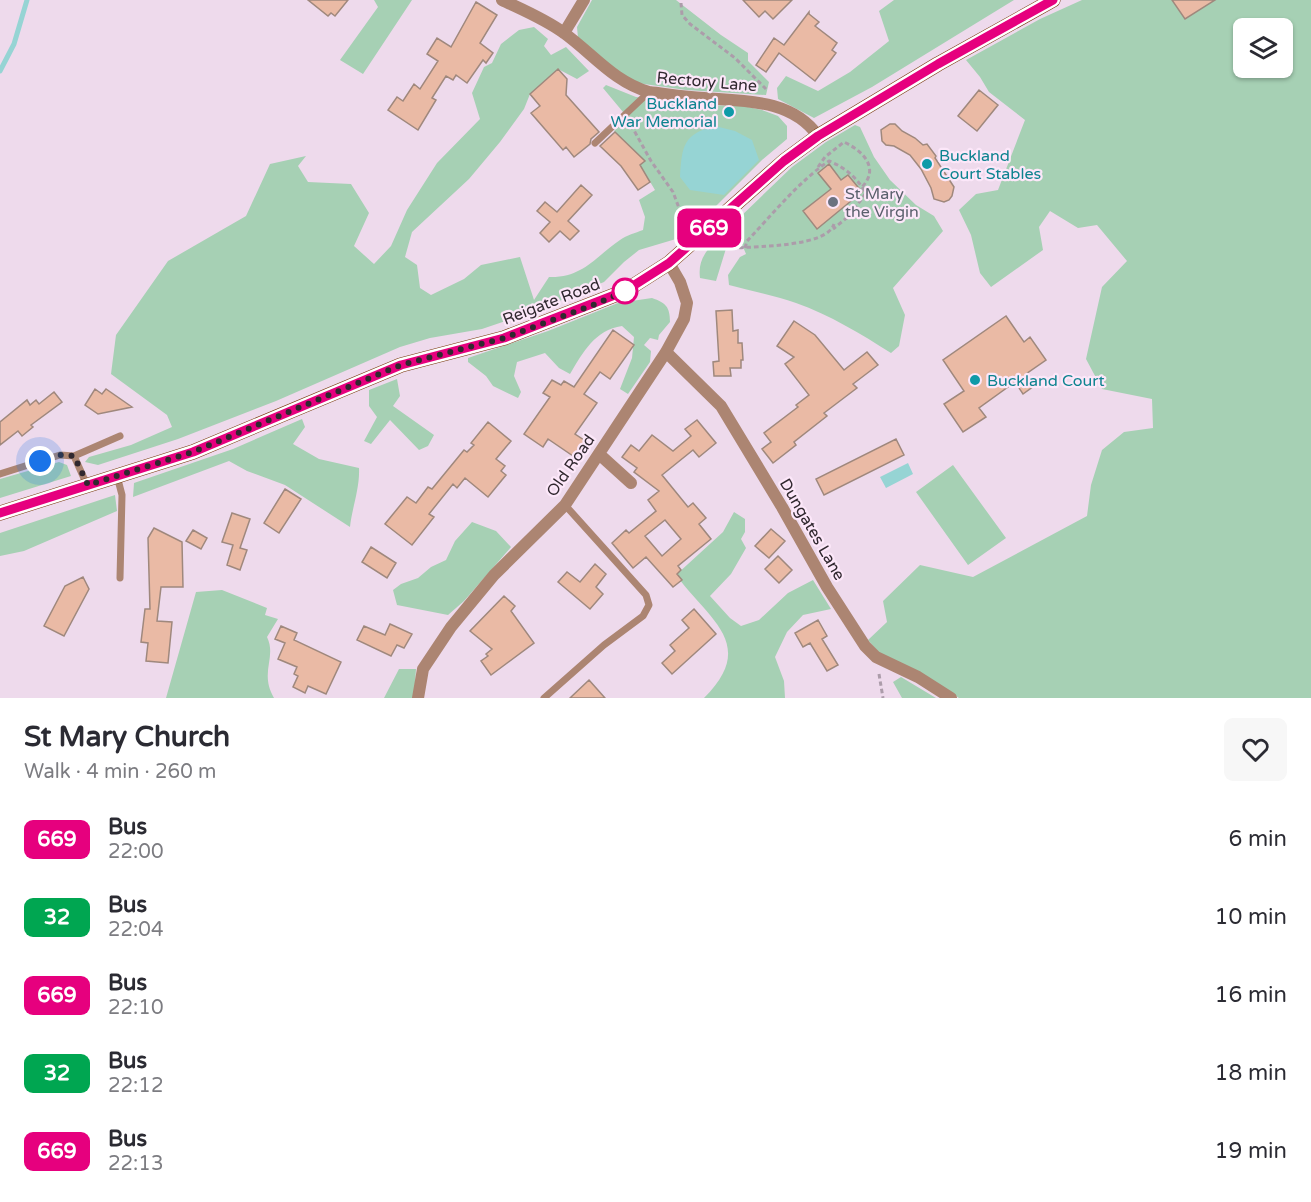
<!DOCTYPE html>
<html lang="en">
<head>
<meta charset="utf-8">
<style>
	body { margin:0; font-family:"Varela Round",sans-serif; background:#f7f7f7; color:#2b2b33; height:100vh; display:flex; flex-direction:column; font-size:22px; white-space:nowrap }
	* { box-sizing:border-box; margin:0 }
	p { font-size:20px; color:#7c7c81 }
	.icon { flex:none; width:33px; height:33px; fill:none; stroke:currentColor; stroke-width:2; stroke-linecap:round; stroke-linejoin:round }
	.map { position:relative; height:698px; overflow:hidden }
	.drawer { display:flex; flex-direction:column; background:#fff; flex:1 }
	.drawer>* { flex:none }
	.badge { padding:0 12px; border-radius:9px; font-size:21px; line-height:39px }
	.buttons { position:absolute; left:1233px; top:18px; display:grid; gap:12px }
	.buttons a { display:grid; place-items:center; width:60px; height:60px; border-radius:9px; background:#fff; box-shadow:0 2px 4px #0004; font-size:30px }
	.you { position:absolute; width:30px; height:30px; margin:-15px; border:4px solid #fff; border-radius:50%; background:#1a73e8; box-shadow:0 0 0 9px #1a73e833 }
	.map>.badge { position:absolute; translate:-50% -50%; box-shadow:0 0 0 3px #fff }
	.round { display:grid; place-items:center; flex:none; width:63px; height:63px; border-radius:9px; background:#f7f7f7 }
	.head { display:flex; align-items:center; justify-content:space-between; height:102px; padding:0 24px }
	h1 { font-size:28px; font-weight:700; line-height:45px }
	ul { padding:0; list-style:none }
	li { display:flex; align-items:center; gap:18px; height:78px; padding:0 24px }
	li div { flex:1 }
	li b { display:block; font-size:22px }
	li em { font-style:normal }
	li .badge { min-width:66px; font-weight:700; text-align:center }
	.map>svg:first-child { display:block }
	.green { fill:#a6d0b4; fill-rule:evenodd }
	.water { fill:#96d4d4 }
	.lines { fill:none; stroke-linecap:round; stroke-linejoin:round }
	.stream { stroke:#96d4d4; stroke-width:5 }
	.building { fill:#eabaa5; stroke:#9f887d; stroke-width:1.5; fill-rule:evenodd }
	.path { stroke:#ac9caa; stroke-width:3; stroke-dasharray:4.5 3; stroke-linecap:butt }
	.lane { stroke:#ac8572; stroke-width:7 }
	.street { stroke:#ac8572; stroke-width:12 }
	.primary { stroke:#78370c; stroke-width:15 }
	.line-casing { stroke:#fff; stroke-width:14 }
	.line { stroke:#e6007e; stroke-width:9 }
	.walk { stroke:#30282f; stroke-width:6; stroke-dasharray:0 10.8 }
	.culture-dot { fill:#0f9aa8; stroke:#fce7f9; stroke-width:2 }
	.worship-dot { fill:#6b7280; stroke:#fce7f9; stroke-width:2 }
	.stop-dot { fill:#fff; stroke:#e6007e; stroke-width:3 }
	.labels { text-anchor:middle; stroke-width:4.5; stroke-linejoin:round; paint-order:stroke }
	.street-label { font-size:16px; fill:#30282f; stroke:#fce7f9 }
	.culture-label { font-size:16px; fill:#0d838f; stroke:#fce7f9; text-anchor:start }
	.worship-label { font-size:16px; fill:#5b616d; stroke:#fce7f9; text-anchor:start }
</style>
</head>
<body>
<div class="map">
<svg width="1311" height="698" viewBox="0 0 1311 698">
	<rect width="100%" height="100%" fill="#eedaec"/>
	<!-- green -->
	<path class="green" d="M374 0H412L363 74 340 60 378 7Z
		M592 0H676L721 35 748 53V61L769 82 766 95 686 90 637 83 615 71 578 38 577 27Z
		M894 0H1014L872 87 814 118 778 99 777 88 786 76 818 91 850 72 889 41 879 11Z
		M1082 0H1311V698H959L917 671 881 655 868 640 887 622 883 601 920 565 973 577 1087 516 1091 485 1102 450 1124 432 1153 428 1152 399 1102 389 1086 359 1102 287 1127 261 1097 225 1078 228 1050 211 1039 227 1043 250 991 287 980 273 971 235 959 210 976 194 998 190 1025 120 989 92 980 77 966 60 1040 19ZM1244 28H1282V68H1244Z
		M534 27 548 39 544 46 551 55 566 47 589 71 577 79 558 69 530 94 524 109 500 142 469 179 412 232 405 257 417 265 420 288 431 295 464 279 481 265 520 257 534 300 549 277C583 278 595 257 620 240 627 235 635 233 643 230L645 217 639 200 655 190 640 165 644 161 614 131 628 118 603 88 606 85 636 97 705 105 743 106 762 110 778 116 787 126V139L762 160 686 236 639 250 624 262 604 282 538 310 482 329 430 338 400 347 276 401 178 439 98 465 85 462 89 457 131 445 172 427 167 415 111 374 116 335 168 261 246 216 270 164 306 156 298 166 308 182 351 184 369 213 354 246 374 264 391 246 407 210 437 163 480 119 472 93 484 67 492 63 501 44 519 30Z
		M855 125 860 127 874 157 890 180 916 205 934 216 943 231 893 288 905 315 899 346 891 353C861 334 830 315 796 303 775 296 752 291 729 285L728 275 740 257 746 254 741 242H728L716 281 700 278C698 262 704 254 714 242L792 167 826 142Z
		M652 298C666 303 670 307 670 322L659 335 658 340 650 338 644 345 651 351 650 362 628 394 620 389 632 358 634 337 622 326C595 330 583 352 570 374L559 368 545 353 517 362 514 376 521 392 518 398 493 386 486 376 468 362V358L548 331 618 303Z
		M397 379 400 396 393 406 434 435 428 446 419 450 390 420 371 444 364 441 377 417 369 406V390Z
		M302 419 305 427 293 444 319 459 359 468C360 488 352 508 350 527L285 485 247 471 229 461 133 497 134 483 233 449Z
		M59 462 67 465 71 476 0 498V479Z
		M953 465 1006 538 968 565 916 492Z
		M115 495 117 511 24 551 0 556V533Z
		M734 512 745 519V532L741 539 746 548 731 574 710 596 730 618 741 626 759 620 788 593 813 580 831 609 803 615 787 632 775 657 784 681 785 698H704C758 644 709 620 676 575L723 532Z
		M472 522 496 531 511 547 464 601 448 615 397 605 393 590 401 584 418 578 431 567 446 560 455 541Z
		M222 590 267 608 265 615 278 619 267 637C277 658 259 672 274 698H166L196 592Z
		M399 669H416L414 698H384Z
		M901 677 936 698H902L893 682Z"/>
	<!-- water -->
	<path class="water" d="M715 126 735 131 752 140 759 160 724 195 690 190 680 177C682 146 683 134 715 126Z
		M908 463 913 474 886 488 880 477Z"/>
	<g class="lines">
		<!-- stream -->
		<path class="stream" d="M0 71 14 44 27 0"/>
	</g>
	<!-- building -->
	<path class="building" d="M308 0H348L335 16 331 13 328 16Z
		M743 0H792L773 19 765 11 759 17Z
		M1172 0H1215L1185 19Z
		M476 2 497 15 480 43 493 53 486 63 483 60 467 83 456 75 453 80 446 76 432 98 436 100 418 130 388 110 397 97 403 101 414 84 420 89 438 61 427 54 437 38 451 47Z
		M809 12V14L819 22 815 26 837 43 832 50 836 53 815 81 779 53 766 72 756 65 774 38 784 45Z
		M558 69 567 79 566 95 599 132 591 139 590 144 574 157 566 147 563 150 531 113 540 106 530 94Z
		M979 90 998 105 977 131 958 116Z
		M890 124H895L902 131 915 138 923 145 927 144 936 156 935 158 954 187 952 196 949 200 944 202 934 199 931 188 921 169 910 155 894 146 886 145 882 141 881 130Z
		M615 132 645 161 640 165 650 182 638 190 621 166 600 146Z
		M829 164 841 180 848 175 862 192 817 229 803 211 831 189 818 173Z
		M581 185 592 195 568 221 579 231 570 240 560 231 549 242 540 233 550 222 537 211 545 202 557 212Z
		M732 310 733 331 738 330V343H742L743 360H741V368H730L731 376H714L713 362 719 361 716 311Z
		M1006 316 1024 342 1030 337 1046 360 1026 374 1034 386 1023 394 1015 382 979 408 986 417 963 432 944 404 964 391 943 360Z
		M794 321 815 335 844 370 867 352 878 365 853 384 857 388 824 413 827 416 794 442 796 445 773 463 762 449 771 442 764 433 798 407 796 405 809 395 785 364 794 357 777 346Z
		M613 330 634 345 610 379 600 372 584 394 597 403 575 434 587 442 576 458 548 439 543 447 524 434 550 397 543 393 552 380 561 385 564 381 574 387Z
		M95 389 102 394 106 389 132 407 98 414 85 405Z
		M54 392 62 402 31 425 33 427 22 436 18 431 0 445V422L27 400 30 405 36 400 39 404Z
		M697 420 716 443 699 457 693 450 662 475 688 507 693 503 706 518 699 524 711 539 678 566 681 570 677 574 682 580 673 587 646 557 633 568 612 543 626 530 629 533 656 511 648 500 659 491 634 472 637 468 622 457 631 445 639 451 652 435 673 451 691 436 685 429ZM665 520 681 539 662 556 645 536Z
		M488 422 511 441 496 459 505 466 501 471 506 475 488 497 465 478 457 488 453 484 429 514 434 517 412 545 385 524 407 497 416 503 428 487 432 489 464 450 467 452 474 445 471 443Z
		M896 439 904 455 824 495 816 479Z
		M285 489 301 499 279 533 264 523Z
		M232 513 250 519 240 548 247 550 240 570 227 565 233 545 222 542Z
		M154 528 182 542 183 587H161L157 621 172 622 168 663 146 661 148 643 141 642 145 609H150L148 538Z
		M771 529 785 541 769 558 755 546Z
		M193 530 207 538 201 549 186 541Z
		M371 547 396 563 387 578 362 562Z
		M778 556 792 570 779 583 765 569Z
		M595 564 606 574 596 587 603 594 590 609 558 582 567 572 580 582Z
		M83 577 89 589 64 636 44 626 65 586Z
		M504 596 515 606 511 611 534 643 491 675 481 661 488 656 486 654 492 649 470 631Z
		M694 609 716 634 672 674 662 663 675 651 670 645 689 628 682 620Z
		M818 620 827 636 822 639 838 665 827 671 810 643 803 647 795 633Z
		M390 624 412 634 404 648 397 645 391 656 357 640 364 626 385 635Z
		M281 626 297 633 294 640 341 662 326 694 308 686 305 693 293 687 298 676 294 674 297 667 278 659 285 643 275 639Z
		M589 680 605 698H570Z"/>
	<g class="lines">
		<!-- path -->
		<path class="path" d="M681 3 682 15 690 24 735 58 766 89
			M631 125 651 161 673 192 686 227
			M818 167 825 157 844 142C863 151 880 168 862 187
			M726 231 737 248C758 246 827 247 834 224
			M745 248 747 241C772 215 799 181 829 161 846 168 856 177 866 193L849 216 833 229
			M879 674 883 698"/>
		<!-- lane -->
		<path class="lane" d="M595 143 649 92
			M74 456 120 436
			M0 474 60 455 74 456 87 485
			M117 476 122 495 120 578
			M544 698 604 645 643 616 649 605 646 595 565 505"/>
		<!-- street -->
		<path class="street" d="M502 0C523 10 545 19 564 33 593 54 614 82 649 92 667 94 685 97 704 98 744 101 792 99 818 136
			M564 33 584 0
			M666 352 721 406 782 507 827 587 865 646 876 657 918 677 951 698
			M599 454 631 483
			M418 698 423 669 451 627 494 575 565 505 666 352 684 319 687 303 680 282 669 263"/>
		<!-- primary -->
		<path class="primary" d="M0 513 193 452 401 365 504 338 625 291 669 263 784 161 818 136 938 64 1053 0"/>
	</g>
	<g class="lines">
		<!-- line casing -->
		<g class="line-casing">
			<path id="line" d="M0 513 193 452 401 365 504 338 625 291 669 263 784 161 818 136 938 64 1053 0"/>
		</g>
		<!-- line -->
		<use href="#line" class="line"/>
		<!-- walk -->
		<path class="walk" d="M40 461 60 455 74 456 88 485 193 452 401 365 504 338 596 304 625 291"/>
	</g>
	<!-- markers -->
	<g class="culture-dot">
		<circle cx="729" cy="112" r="6"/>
		<circle cx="927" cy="164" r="6"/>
		<circle cx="975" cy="380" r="6"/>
	</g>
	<circle class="worship-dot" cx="833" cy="202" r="6"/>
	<circle class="stop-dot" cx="625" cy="291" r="12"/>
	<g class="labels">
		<!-- street labels -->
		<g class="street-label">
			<text transform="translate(707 81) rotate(5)" y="6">Rectory Lane</text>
			<text transform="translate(551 301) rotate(-21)" y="6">Reigate Road</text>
			<text transform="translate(570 465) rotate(-55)" y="6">Old Road</text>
			<text transform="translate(813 529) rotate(60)" y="6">Dungates Lane</text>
		</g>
		<!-- culture labels -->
		<g class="culture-label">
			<text x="717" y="109" text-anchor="end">Buckland<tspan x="717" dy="18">War Memorial</tspan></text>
			<text x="939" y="161">Buckland<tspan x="939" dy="18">Court Stables</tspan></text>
			<text x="987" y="386">Buckland Court</text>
		</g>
		<!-- worship labels -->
		<g class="worship-label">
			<text x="845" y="199">St Mary<tspan x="845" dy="18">the Virgin</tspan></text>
		</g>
	</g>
</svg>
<div class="buttons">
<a><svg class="icon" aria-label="layers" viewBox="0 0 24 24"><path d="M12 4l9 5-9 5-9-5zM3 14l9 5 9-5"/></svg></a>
</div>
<div class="you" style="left:40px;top:461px"></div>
<b class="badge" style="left:709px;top:228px;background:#e6007e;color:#fff">669</b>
</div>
<section class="drawer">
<div class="head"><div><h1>St Mary Church</h1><p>Walk · 4 min · 260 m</p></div><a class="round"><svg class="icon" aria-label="heart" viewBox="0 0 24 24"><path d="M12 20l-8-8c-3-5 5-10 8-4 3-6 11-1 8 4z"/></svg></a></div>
<ul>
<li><span class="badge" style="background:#e6007e;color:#fff">669</span><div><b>Bus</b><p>22:00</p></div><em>6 min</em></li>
<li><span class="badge" style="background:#00a651;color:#fff">32</span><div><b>Bus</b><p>22:04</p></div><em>10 min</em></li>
<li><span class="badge" style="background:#e6007e;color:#fff">669</span><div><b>Bus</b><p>22:10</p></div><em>16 min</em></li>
<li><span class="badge" style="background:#00a651;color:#fff">32</span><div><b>Bus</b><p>22:12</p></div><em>18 min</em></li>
<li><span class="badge" style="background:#e6007e;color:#fff">669</span><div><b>Bus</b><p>22:13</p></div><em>19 min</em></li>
</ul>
</section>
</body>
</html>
